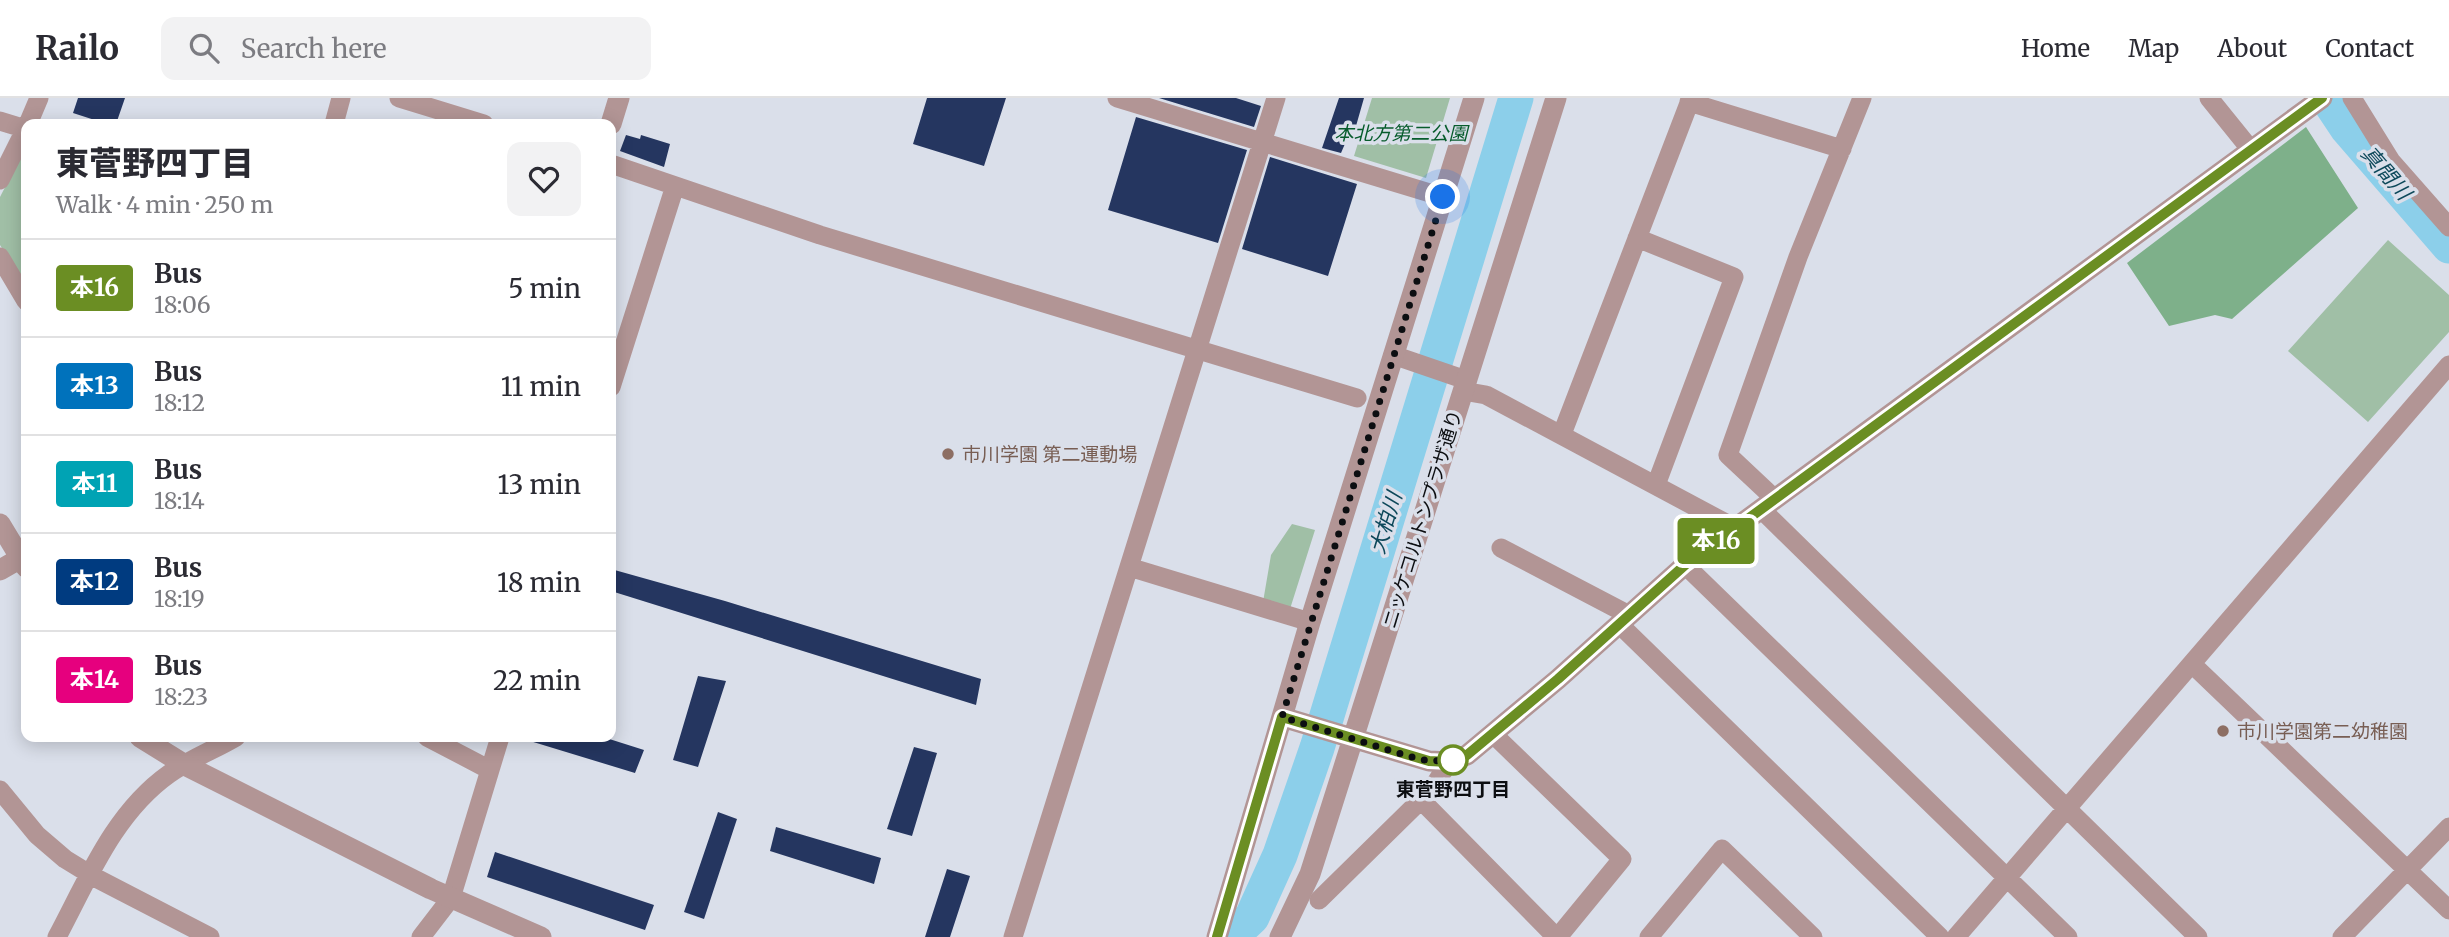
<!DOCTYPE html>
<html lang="en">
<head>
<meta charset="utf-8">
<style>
	body { margin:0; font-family:Merriweather,"Noto Sans JP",serif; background:#f2f2f3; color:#2b2b33; height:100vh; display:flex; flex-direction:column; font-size:26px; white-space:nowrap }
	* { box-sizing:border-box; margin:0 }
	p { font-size:23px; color:#7c7c81 }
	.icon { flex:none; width:38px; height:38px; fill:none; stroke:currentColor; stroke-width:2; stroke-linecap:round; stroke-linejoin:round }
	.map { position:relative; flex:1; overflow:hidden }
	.side { position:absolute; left:21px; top:21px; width:595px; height:623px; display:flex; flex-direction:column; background:#fff; border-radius:14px; box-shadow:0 4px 18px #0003 }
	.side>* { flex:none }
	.badge { padding:0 14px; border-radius:5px; font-size:24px; line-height:46px }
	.you { position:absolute; width:35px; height:35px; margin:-18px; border:5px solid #fff; border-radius:50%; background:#1a73e8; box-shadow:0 0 0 10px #1a73e833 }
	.map>.badge { position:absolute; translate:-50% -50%; box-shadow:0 0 0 4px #fff }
	.round { display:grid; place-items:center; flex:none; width:74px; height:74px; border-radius:14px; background:#f2f2f3 }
	.headline { display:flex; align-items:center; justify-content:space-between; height:119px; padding:0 35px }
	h1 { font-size:33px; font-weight:800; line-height:52px }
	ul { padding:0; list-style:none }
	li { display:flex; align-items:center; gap:21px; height:98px; padding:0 35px; border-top:2px solid #e1e1e2 }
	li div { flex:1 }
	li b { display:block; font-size:26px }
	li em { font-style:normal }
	li .badge { min-width:77px; font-weight:700; text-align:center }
	header { display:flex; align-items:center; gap:42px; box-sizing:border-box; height:98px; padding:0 35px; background:#fff; border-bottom:2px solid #e1e1e2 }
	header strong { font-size:33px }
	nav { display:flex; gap:38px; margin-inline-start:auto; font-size:24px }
	.search { width:490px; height:63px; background:#f2f2f3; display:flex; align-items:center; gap:18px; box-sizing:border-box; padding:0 24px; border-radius:14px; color:#7c7c81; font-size:26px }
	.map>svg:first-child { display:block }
	.green { fill:#a0bfa6 }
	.forest { fill:#7eb08a }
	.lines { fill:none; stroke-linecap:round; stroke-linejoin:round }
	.river { stroke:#8ccfea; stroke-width:35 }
	.building { fill:#253660 }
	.minor { stroke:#b29595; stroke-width:19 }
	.tertiary { stroke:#b29595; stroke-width:21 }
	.line-casing { stroke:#fff; stroke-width:16 }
	.line { stroke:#6b8e23; stroke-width:10 }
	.walk { stroke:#0c0e11; stroke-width:7; stroke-dasharray:0 12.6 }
	.education-dot { fill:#8d6e63; stroke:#dadfea; stroke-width:2.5 }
	.stop-dot { fill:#fff; stroke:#6b8e23; stroke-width:3.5 }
	.labels { text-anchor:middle; stroke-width:7; stroke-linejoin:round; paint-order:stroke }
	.park-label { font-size:19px; font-style:italic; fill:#075c2c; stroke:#dadfea }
	.education-label { font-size:19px; fill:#785e54; stroke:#dadfea; text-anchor:start }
	.street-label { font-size:19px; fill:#0c0e11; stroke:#dadfea }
	.stop-label { font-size:19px; font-weight:bold; fill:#0c0e11; stroke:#dadfea }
	.water-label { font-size:21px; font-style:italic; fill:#0d485a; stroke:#dadfea }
</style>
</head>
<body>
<header>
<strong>Railo</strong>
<div class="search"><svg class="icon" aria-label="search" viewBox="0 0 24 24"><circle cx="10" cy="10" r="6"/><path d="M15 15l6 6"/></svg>Search here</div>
<nav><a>Home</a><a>Map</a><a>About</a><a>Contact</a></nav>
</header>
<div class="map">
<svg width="2449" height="839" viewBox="0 0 2449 839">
	<rect width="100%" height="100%" fill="#dadfea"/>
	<!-- green -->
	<path class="green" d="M1372 0H1450L1426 80 1354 58Z
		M26 48V188L0 147V99Z
		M2388 142 2449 197V234L2368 324 2288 253Z
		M1292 426 1315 432 1290 511 1263 504 1271 457Z"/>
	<!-- forest -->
	<path class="forest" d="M2306 29 2358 110 2232 221 2215 217 2169 228 2127 165Z"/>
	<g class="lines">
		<!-- river -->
		<path class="river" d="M2327 0 2347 30 2449 148
			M1231 839 1252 819 1280 757 1317 650 1516 0"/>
	</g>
	<!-- building -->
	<path class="building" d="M78 0H125L116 26H107L73 15Z
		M927 0H1006L984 68 913 46Z
		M1159 0H1236L1261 8 1254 29Z
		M1339 0H1364L1352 42 1347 41 1341 55 1322 50Z
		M1136 19 1247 52 1218 145 1108 112Z
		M626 37 640 41 641 37 670 46 664 69 620 53Z
		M1270 59 1357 86 1328 178 1242 151Z
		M611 471 725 503 981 581 976 607 611 493Z
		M698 578 726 583 698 669 673 662Z
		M530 639H603L644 652 635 675 530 643Z
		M914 649 937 655 912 738 887 731Z
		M718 714 737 721 704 821 684 814Z
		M776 729 881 760 874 786 770 753Z
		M495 754 654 807 645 832 487 779Z
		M947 771 970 778 950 839H925Z"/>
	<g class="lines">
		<!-- minor -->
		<path class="minor" d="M399 0 484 26
			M1117 0 1443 99
			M2209 0 2251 52
			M2352 0 2391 63 2449 129
			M1689 4 1842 51
			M0 23 26 31
			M28 26 39 0
			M334 26 341 0
			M611 66 820 137 1357 300
			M0 82 26 30
			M1637 140 1734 179 1656 387
			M0 159 26 203
			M1393 257 1466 282
			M611 289 675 88
			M1463 293 1486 297 1735 430
			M1562 336 1691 0
			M1775 401 1728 357 1798 159 1862 0
			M1761 411 2198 839
			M1501 450 1629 517
			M1685 467 2068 839
			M1129 469 1310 524
			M1619 526 1940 839
			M2192 566 2449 812
			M1493 636 1622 761 1558 839
			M427 639 490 672
			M0 692 37 737 65 761 96 780 210 839
			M1421 702 1556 839
			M1319 802 1432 691 1449 664
			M57 839C88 781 114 715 169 676 190 661 214 652 236 639
			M421 839 451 800 500 639
			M1013 839 1276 0
			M1649 839 1722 751 1813 839
			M1956 839 2449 267
			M2342 839 2449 729"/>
		<!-- tertiary -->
		<path class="tertiary" d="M611 26 619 0
			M0 426 26 469
			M0 472 26 457
			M1282 619 1429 663 1449 664 1467 657 1558 581 1685 467 2322 0
			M140 639 185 667 431 791 541 839
			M1217 839 1310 524 1474 0
			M1280 839 1310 776 1325 729 1556 0"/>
	</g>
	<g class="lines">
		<!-- line casing -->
		<g class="line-casing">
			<path id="line" d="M1217 839 1282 619 1429 663 1449 664 1467 657 1558 581 1685 467 2322 0"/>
		</g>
		<!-- line -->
		<use href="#line" class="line"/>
		<!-- walk -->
		<path class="walk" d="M1443 99 1282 619 1408 658 1429 663 1453 662"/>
	</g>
	<!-- markers -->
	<g class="education-dot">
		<circle cx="948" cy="356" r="7"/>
		<circle cx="2223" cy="633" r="7"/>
	</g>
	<circle class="stop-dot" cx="1453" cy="662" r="14"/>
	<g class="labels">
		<!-- park labels -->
		<g class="park-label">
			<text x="1401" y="42">本北方第二公園</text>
		</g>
		<!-- education labels -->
		<g class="education-label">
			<text x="962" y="363">市川学園 第二運動場</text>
			<text x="2237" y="640">市川学園第二幼稚園</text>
		</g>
		<!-- street labels -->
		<g class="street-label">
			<text transform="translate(1422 421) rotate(-73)" y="7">ニッケコルトンプラザ通り</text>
		</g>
		<!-- stop labels -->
		<g class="stop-label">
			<text x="1453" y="698">東菅野四丁目</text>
		</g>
		<!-- water labels -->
		<g class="water-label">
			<text transform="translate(2386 75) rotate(49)" y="7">真間川</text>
			<text transform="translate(1386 425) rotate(-73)" y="7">大柏川</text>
		</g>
	</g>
</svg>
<div class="you" style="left:1443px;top:99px"></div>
<b class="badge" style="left:1716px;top:443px;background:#6b8e23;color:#fff">本16</b>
<section class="side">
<div class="headline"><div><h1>東菅野四丁目</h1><p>Walk · 4 min · 250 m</p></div><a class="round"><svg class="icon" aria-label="heart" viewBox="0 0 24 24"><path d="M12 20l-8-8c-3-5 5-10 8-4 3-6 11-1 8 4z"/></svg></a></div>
<ul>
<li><span class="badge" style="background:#6b8e23;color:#fff">本16</span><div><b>Bus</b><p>18:06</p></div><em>5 min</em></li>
<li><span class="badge" style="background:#0072bc;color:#fff">本13</span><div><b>Bus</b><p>18:12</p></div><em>11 min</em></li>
<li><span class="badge" style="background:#00a3b4;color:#fff">本11</span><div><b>Bus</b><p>18:14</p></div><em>13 min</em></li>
<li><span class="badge" style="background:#003b80;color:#fff">本12</span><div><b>Bus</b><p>18:19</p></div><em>18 min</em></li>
<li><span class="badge" style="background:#e6007e;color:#fff">本14</span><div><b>Bus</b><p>18:23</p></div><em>22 min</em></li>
</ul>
</section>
</div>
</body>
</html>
